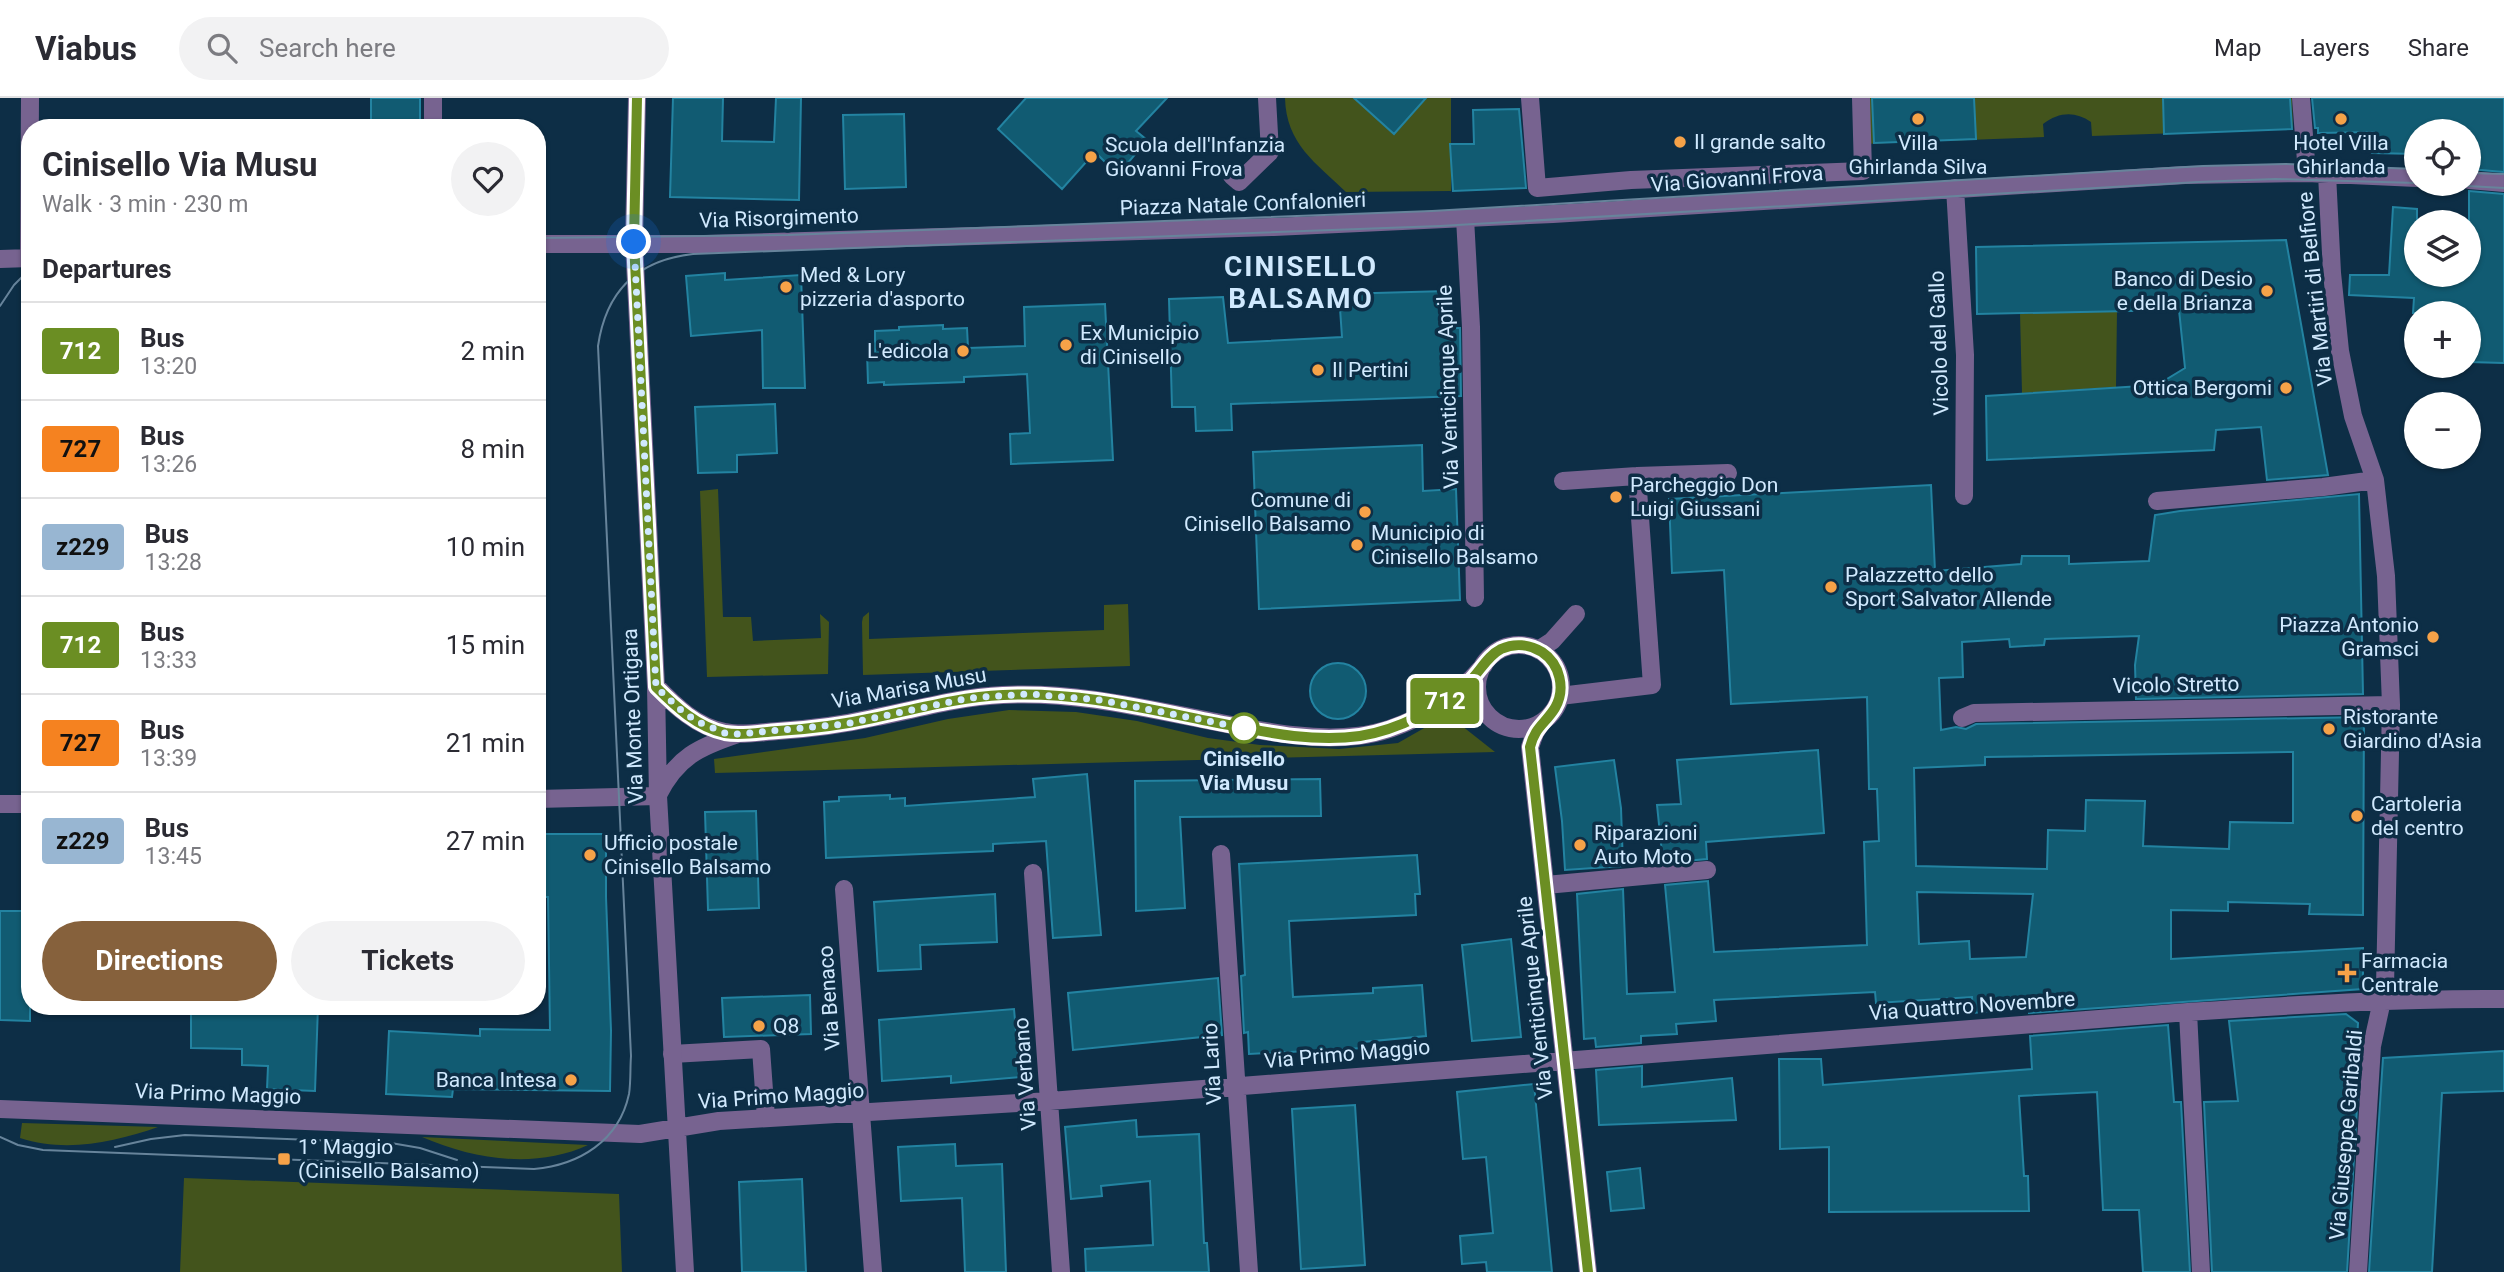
<!DOCTYPE html>
<html lang="en">
<head>
<meta charset="utf-8">
<style>
	body { margin:0; font-family:Roboto,sans-serif; background:#f2f2f3; color:#2b2b33; height:100vh; display:flex; flex-direction:column; font-size:26px; white-space:nowrap }
	* { box-sizing:border-box; margin:0 }
	p { font-size:23px; color:#7c7c81 }
	.icon { flex:none; width:38px; height:38px; fill:none; stroke:currentColor; stroke-width:2; stroke-linecap:round; stroke-linejoin:round }
	.map { position:relative; flex:1; overflow:hidden }
	.sheet { position:absolute; left:21px; top:21px; width:525px; height:896px; display:flex; flex-direction:column; background:#fff; border-radius:28px; box-shadow:0 2px 5px #0004 }
	.sheet>* { flex:none }
	.badge { padding:0 14px; border-radius:5px; font-size:24px; line-height:46px }
	.tools { position:absolute; left:2404px; top:21px; display:grid; gap:14px }
	.tools a { display:grid; place-items:center; width:77px; height:77px; border-radius:50%; background:#fff; box-shadow:0 2px 5px #0004; font-size:35px }
	.you { position:absolute; width:35px; height:35px; margin:-18px; border:5px solid #fff; border-radius:50%; background:#1a73e8; box-shadow:0 0 0 10px #1a73e833 }
	.map>.badge { position:absolute; translate:-50% -50%; box-shadow:0 0 0 4px #fff }
	h2 { padding:0 21px; font-size:26px; line-height:63px }
	.round { display:grid; place-items:center; flex:none; width:74px; height:74px; border-radius:37px; background:#f2f2f3 }
	.summary { display:flex; align-items:center; justify-content:space-between; height:119px; padding:0 21px }
	h1 { font-size:33px; font-weight:700; line-height:52px }
	.cta { display:flex; gap:14px; margin-top:auto; padding:14px 21px }
	.cta a { flex:1; height:80px; border-radius:42px; background:#86613c; color:#fff; font-size:28px; font-weight:700; line-height:80px; text-align:center }
	.cta a+a { background:#f2f2f3; color:#2b2b33 }
	ul { padding:0; list-style:none }
	li { display:flex; align-items:center; gap:21px; height:98px; padding:0 21px; border-top:2px solid #e1e1e2 }
	li div { flex:1 }
	li b { display:block; font-size:26px }
	li em { font-style:normal }
	li .badge { min-width:77px; font-weight:700; text-align:center }
	header { display:flex; align-items:center; gap:42px; box-sizing:border-box; height:98px; padding:0 35px; background:#fff; border-bottom:2px solid #e1e1e2 }
	header strong { font-size:33px }
	nav { display:flex; gap:38px; margin-inline-start:auto; font-size:24px }
	.search { width:490px; height:63px; background:#f2f2f3; display:flex; align-items:center; gap:18px; box-sizing:border-box; padding:0 24px; border-radius:38px; color:#7c7c81; font-size:26px }
	.map>svg:first-child { display:block }
	.green { fill:#43541c }
	.building { fill:#115b72; stroke:#2383a1; stroke-width:2; fill-rule:evenodd }
	.lines { fill:none; stroke-linecap:round; stroke-linejoin:round }
	.service { stroke:#776390; stroke-width:18 }
	.pedestrian { stroke:#776390; stroke-width:18 }
	.minor { stroke:#776390; stroke-width:18 }
	.tram { stroke:#67849b; stroke-width:2 }
	.line-casing { stroke:#fff; stroke-width:16 }
	.line { stroke:#6b8e23; stroke-width:10 }
	.walk { stroke:#d0e9fe; stroke-width:7; stroke-dasharray:0 12.6 }
	.poi-dot { fill:#f6a248; stroke:#0d2e46; stroke-width:2.5 }
	.stop-dot { fill:#fff; stroke:#6b8e23; stroke-width:3.5 }
	.labels { text-anchor:middle; stroke-width:7; stroke-linejoin:round; paint-order:stroke }
	.poi-label { font-size:21px; fill:#d0e9fe; stroke:#0d2e46; text-anchor:start }
	.street-label { font-size:21px; fill:#d0e9fe; stroke:#0d2e46 }
	.stop-label { font-size:21px; font-weight:bold; fill:#d0e9fe; stroke:#0d2e46 }
	.district-label { font-size:28px; font-weight:bold; letter-spacing:2px; fill:#d0e9fe; stroke:#0d2e46 }
</style>
</head>
<body>
<header>
<strong>Viabus</strong>
<div class="search"><svg class="icon" aria-label="search" viewBox="0 0 24 24"><circle cx="10" cy="10" r="6"/><path d="M15 15l6 6"/></svg>Search here</div>
<nav><a>Map</a><a>Layers</a><a>Share</a></nav>
</header>
<div class="map">
<svg width="2504" height="1174" viewBox="0 0 2504 1174">
	<rect width="100%" height="100%" fill="#0d2e46"/>
	<!-- green -->
	<path class="green" d="M1285 0H1451V93L1346 94C1316 65 1286 46 1285 0Z
		M1861 0H2292L2293 31 2092 38 2091 24C2075 13 2059 14 2043 26L2044 39 1862 46Z
		M2117 213 2116 289 2022 295 2020 215Z
		M718 391 723 519H751L753 543 821 540 820 516 829 524 828 576 707 579 700 393Z
		M1128 506 1130 568 863 577 862 524 863 519 869 514V541L1104 532V507Z
		M1009 612 1076 614 1137 623 1208 640 1260 647 1339 651 1398 645 1440 621 1448 630 1457 624 1495 654 715 675 714 661 865 640 948 621Z
		M22 1025 158 1029C115 1044 66 1055 20 1040Z
		M422 1039 588 1047C536 1071 475 1062 422 1039Z
		M184 1080 619 1096 622 1174H180Z"/>
	<!-- building -->
	<path class="building" d="M371 0H420V30H371Z
		M673 0H723L722 43 774 44 776 0H801L799 102 670 99Z
		M1026 0H1167L1136 33 1147 42 1118 77 1095 54 1062 91 998 31Z
		M1354 0H1426L1394 36Z
		M1872 0H1974L1976 41 1874 45Z
		M2163 0H2290L2292 31 2164 36Z
		M2312 0H2504V74L2469 71V33H2417V56L2372 55 2374 34 2318 35V30H2315Z
		M1519 11 1526 90 1453 93 1450 46H1474L1473 12Z
		M904 16 906 89 845 91 843 17Z
		M2469 93 2504 96V265L2469 264V215H2413L2414 200 2349 197 2350 177H2389L2393 109 2417 111V177H2469Z
		M2286 142 2328 377 2267 382 2261 329 2216 332 2214 352 1987 362 1986 298 2157 287 2185 270 2179 212 1977 216 1976 149Z
		M725 175V182L801 177 805 290H763L762 232 691 238 686 178Z
		M1447 193 1449 230H1460L1461 298 1231 306 1232 332 1196 333 1195 309H1172L1169 201 1223 199 1228 245 1342 239 1339 196Z
		M1105 206 1113 362 1011 366 1010 336 1030 335 1027 276 964 279V284L884 287V284L868 285 867 253H875V233L899 232V229L943 227V231L967 230 968 250 1025 248 1024 209Z
		M775 306 777 355 737 357V374L698 375 695 309Z
		M1422 347 1423 393 1456 391 1460 502 1259 511 1253 354Z
		M1931 387 1935 473 2021 466 2022 458H2069V466L2149 463 2155 417 2180 413 2359 396 2363 596 2136 601 2135 567 2139 538 2045 541 2044 547 2010 549 2009 541 1962 544 1963 579 1939 580 1941 632 1956 629 1966 631 1976 626 2364 619 2363 817 2309 816 2310 806 2228 804V813L2171 812V861L2363 850V891L2029 915V910L1973 915 1972 899 1876 905 1875 894 1714 902 1716 923 1676 926 1677 936 1641 938V945L1596 949 1595 940 1584 941 1577 796 1623 791 1627 896 1675 894 1665 787 1708 783 1714 854 1867 847 1864 744 1879 743 1877 691H1869L1867 599 1731 606 1724 472 1672 475 1669 401ZM2293 654V725L2230 724 2229 751 2143 748 2145 703 2086 702 2085 733 2048 732 2047 771 1916 768 1914 670 1985 667V659ZM1917 794 2033 796 2026 859 1970 861 1969 843 1919 846Z
		M1310 593a28 28 0 1 1 56 0a28 28 0 1 1-56 0Z
		M1818 652 1824 735 1706 744 1707 761 1663 765 1657 707 1681 706 1677 662Z
		M1614 662 1621 710 1623 768 1565 772 1562 723 1555 669Z
		M1087 676 1101 837 1053 840 1046 743 993 746V753L826 760 824 704 839 703V699L890 697V701L905 700V708L1035 699 1033 681Z
		M1320 681 1321 718 1180 719 1185 810 1136 813 1135 683Z
		M756 713 759 810 708 812 705 714Z
		M537 736H606V799L611 933 610 993 453 991 452 999 386 996 389 933 480 938V931L550 932 548 799H537Z
		M1417 757 1420 796H1415L1416 817 1289 823 1291 864 1293 899 1373 895V890L1422 887 1426 938 1363 944V950L1249 956 1248 934 1244 935 1241 878 1245 877 1239 766Z
		M995 796 997 844 920 847 921 871 878 873 874 804Z
		M0 813H30V923L0 922Z
		M1511 841 1521 939 1472 943 1462 847Z
		M1218 880 1222 937 1073 952 1068 895Z
		M810 897 811 936 724 939 722 900Z
		M191 908H318L315 993 267 991 268 968 242 967V951L191 950Z
		M1014 911 1020 979 951 985V978L882 983 879 922Z
		M2346 916 2358 925 2356 962 2360 961 2347 1174H2212L2204 1004 2238 1003 2229 923Z
		M2168 927 2174 1004H2181L2190 1174H2143L2139 1112H2103L2097 994 2019 998 2024 1078H2028L2029 1113 1829 1114V1049L1780 1051 1779 961H1821L1823 987 2032 971 2030 938Z
		M2504 953V993L2442 995 2432 1174H2369L2383 960Z
		M1642 968V989L1732 980 1736 1022 1599 1027 1596 972Z
		M1534 986 1552 1174H1487L1486 1164 1462 1166 1460 1138 1493 1135 1486 1059 1463 1061 1457 994Z
		M1355 1007 1365 1167 1301 1171 1292 1011Z
		M1136 1022 1137 1039 1199 1036 1204 1145H1207L1209 1174H1086L1085 1151 1153 1147 1150 1083 1101 1088 1102 1098 1071 1101 1065 1029Z
		M955 1046 956 1068 1002 1066 1006 1174H965L962 1100 901 1103 898 1049Z
		M1640 1070 1644 1110 1611 1113 1607 1074Z
		M802 1081 806 1174H742L739 1084Z"/>
	<g class="lines">
		<!-- service -->
		<path class="service" d="M433 30V0
			M1563 383 1637 378 1728 375
			M1538 552 1552 543 1576 516
			M1560 598 1652 587 1637 378
			M672 956 761 951 766 1020"/>
		<!-- pedestrian -->
		<path class="pedestrian" d="M1530 0 1537 90 1631 82 1863 73 1861 0
			M1465 120 1471 229 1475 500"/>
		<!-- minor -->
		<path class="minor" d="M637 0 634 144 656 588 658 698 685 1174
			M2301 0 2307 75
			M2327 76 2332 175 2340 253 2353 318 2375 382 2386 478 2391 607 2385 889 2372 948 2358 1174
			M1232 78 1239 84 1270 54 1267 0
			M2469 82 2504 85
			M1955 90 1965 257 1964 398
			M537 146H706L1274 129 1553 116 2185 77 2307 75 2417 80
			M29 160 30 0
			M0 161 30 160
			M2157 403 2323 389 2375 382
			M1477 589a42 42 0 1 1 84 0a42 42 0 1 1-84 0Z
			M656 588C675 608 697 629 725 634 742 638 761 634 778 633 809 631 841 627 872 620 915 612 958 599 1002 597 1078 593 1152 612 1226 626 1269 634 1313 643 1357 638 1404 633 1454 603 1484 567
			M1962 620 1974 615 2391 607
			M1542 624 1535 635 1530 649 1588 1174
			M658 697C677 659 699 649 738 636
			M537 701 658 698
			M0 706H30
			M1221 756 1249 1174
			M1033 775 1061 1174
			M1546 787 1707 772
			M844 791 873 1174
			M2188 914 2201 1174
			M0 1011 640 1036 719 1023 1050 1003 2188 914C2294 907 2399 900 2504 901"/>
		<!-- tram -->
		<path class="tram" d="M2469 75 2504 76
			M2431 86 2504 90
			M537 140 788 137 1432 113 2203 68 2285 66 2417 71
			M0 208 14 187 30 171
			M0 1039 18 1047 43 1052 534 1071C579 1067 619 1043 629 996 631 983 630 971 631 958L598 248C606 193 638 162 693 156L1440 128 2198 84 2275 81 2417 85
			M115 1049 151 1041 185 1037 391 1045 420 1050 457 1062"/>
	</g>
	<g class="lines">
		<!-- line casing -->
		<g class="line-casing">
			<path id="line" d="M637 0 634 144 656 589C675 608 697 629 725 635 742 638 761 634 778 633 810 631 842 627 873 620 916 611 959 599 1003 597 1074 593 1144 610 1213 624 1260 633 1311 645 1360 638 1398 632 1439 611 1468 585 1480 574 1487 558 1501 551 1514 545 1529 546 1542 554 1560 566 1566 591 1555 610 1545 626 1535 629 1530 649L1588 1174"/>
		</g>
		<!-- line -->
		<use href="#line" class="line"/>
		<!-- walk -->
		<path class="walk" d="M634 144 656 589 681 612 696 623 725 635 738 636 845 626 969 600 1029 596 1100 602 1249 631 1244 630"/>
	</g>
	<!-- markers -->
	<g class="poi-dot">
		<circle cx="1918" cy="21" r="7"/>
		<circle cx="2341" cy="21" r="7"/>
		<circle cx="1680" cy="44" r="7"/>
		<circle cx="1091" cy="59" r="7"/>
		<circle cx="786" cy="189" r="7"/>
		<circle cx="2267" cy="193" r="7"/>
		<circle cx="1066" cy="247" r="7"/>
		<circle cx="963" cy="253" r="7"/>
		<circle cx="1318" cy="272" r="7"/>
		<circle cx="2286" cy="290" r="7"/>
		<circle cx="1616" cy="399" r="7"/>
		<circle cx="1365" cy="414" r="7"/>
		<circle cx="1357" cy="447" r="7"/>
		<circle cx="1831" cy="489" r="7"/>
		<circle cx="2433" cy="539" r="7"/>
		<circle cx="2329" cy="631" r="7"/>
		<circle cx="2357" cy="718" r="7"/>
		<circle cx="1580" cy="747" r="7"/>
		<circle cx="590" cy="757" r="7"/>
		<path d="M2343.5 864.5h7v7h7v7h-7v7h-7v-7h-7v-7h7z"/>
		<circle cx="759" cy="928" r="7"/>
		<circle cx="571" cy="982" r="7"/>
		<rect x="277" y="1054" width="14" height="14" rx="3.5"/>
	</g>
	<circle class="stop-dot" cx="1244" cy="630" r="14"/>
	<g class="labels">
		<!-- poi labels -->
		<g class="poi-label">
			<text x="1694" y="51">Il grande salto</text>
			<text x="1918" y="52" text-anchor="middle">Villa<tspan x="1918" dy="24">Ghirlanda Silva</tspan></text>
			<text x="2341" y="52" text-anchor="middle">Hotel Villa<tspan x="2341" dy="24">Ghirlanda</tspan></text>
			<text x="1105" y="54">Scuola dell'Infanzia<tspan x="1105" dy="24">Giovanni Frova</tspan></text>
			<text x="800" y="184">Med &amp; Lory<tspan x="800" dy="24">pizzeria d'asporto</tspan></text>
			<text x="2253" y="188" text-anchor="end">Banco di Desio<tspan x="2253" dy="24">e della Brianza</tspan></text>
			<text x="1080" y="242">Ex Municipio<tspan x="1080" dy="24">di Cinisello</tspan></text>
			<text x="949" y="260" text-anchor="end">L'edicola</text>
			<text x="1332" y="279">Il Pertini</text>
			<text x="2272" y="297" text-anchor="end">Ottica Bergomi</text>
			<text x="1630" y="394">Parcheggio Don<tspan x="1630" dy="24">Luigi Giussani</tspan></text>
			<text x="1351" y="409" text-anchor="end">Comune di<tspan x="1351" dy="24">Cinisello Balsamo</tspan></text>
			<text x="1371" y="442">Municipio di<tspan x="1371" dy="24">Cinisello Balsamo</tspan></text>
			<text x="1845" y="484">Palazzetto dello<tspan x="1845" dy="24">Sport Salvator Allende</tspan></text>
			<text x="2419" y="534" text-anchor="end">Piazza Antonio<tspan x="2419" dy="24">Gramsci</tspan></text>
			<text x="2343" y="626">Ristorante<tspan x="2343" dy="24">Giardino d'Asia</tspan></text>
			<text x="2371" y="713">Cartoleria<tspan x="2371" dy="24">del centro</tspan></text>
			<text x="1594" y="742">Riparazioni<tspan x="1594" dy="24">Auto Moto</tspan></text>
			<text x="604" y="752">Ufficio postale<tspan x="604" dy="24">Cinisello Balsamo</tspan></text>
			<text x="2361" y="870">Farmacia<tspan x="2361" dy="24">Centrale</tspan></text>
			<text x="773" y="935">Q8</text>
			<text x="557" y="989" text-anchor="end">Banca Intesa</text>
			<text x="298" y="1056">1° Maggio<tspan x="298" dy="24">(Cinisello Balsamo)</tspan></text>
		</g>
		<!-- street labels -->
		<g class="street-label">
			<text transform="translate(1737 81) rotate(-4)" y="7">Via Giovanni Frova</text>
			<text transform="translate(1243 106) rotate(-2)" y="7">Piazza Natale Confalonieri</text>
			<text transform="translate(779 120) rotate(-2)" y="7">Via Risorgimento</text>
			<text transform="translate(2315 191) rotate(-96)" y="7">Via Martiri di Belfiore</text>
			<text transform="translate(1939 245) rotate(-92)" y="7">Vicolo del Gallo</text>
			<text transform="translate(1448 289) rotate(-92)" y="7">Via Venticinque Aprile</text>
			<text transform="translate(2176 587) rotate(-1)" y="7">Vicolo Stretto</text>
			<text transform="translate(909 590) rotate(-10)" y="7">Via Marisa Musu</text>
			<text transform="translate(633 618) rotate(-92)" y="7">Via Monte Ortigara</text>
			<text transform="translate(829 900) rotate(-94)" y="7">Via Benaco</text>
			<text transform="translate(1535 900) rotate(-96)" y="7">Via Venticinque Aprile</text>
			<text transform="translate(1972 908) rotate(-4)" y="7">Via Quattro Novembre</text>
			<text transform="translate(1347 956) rotate(-5)" y="7">Via Primo Maggio</text>
			<text transform="translate(1212 966) rotate(-93)" y="7">Via Lario</text>
			<text transform="translate(1025 976) rotate(-94)" y="7">Via Verbano</text>
			<text transform="translate(218 996) rotate(2)" y="7">Via Primo Maggio</text>
			<text transform="translate(781 998) rotate(-4)" y="7">Via Primo Maggio</text>
			<text transform="translate(2346 1037) rotate(-85)" y="7">Via Giuseppe Garibaldi</text>
		</g>
		<!-- stop labels -->
		<g class="stop-label">
			<text x="1244" y="668">Cinisello<tspan x="1244" dy="24">Via Musu</tspan></text>
		</g>
		<!-- district labels -->
		<g class="district-label">
			<text x="1301" y="178">CINISELLO<tspan x="1301" dy="32">BALSAMO</tspan></text>
		</g>
	</g>
</svg>
<div class="tools">
<a><svg class="icon" aria-label="locate" viewBox="0 0 24 24"><circle cx="12" cy="12" r="6"/><path d="M12 2v4M12 18v4M2 12h4M18 12h4"/></svg></a>
<a><svg class="icon" aria-label="layers" viewBox="0 0 24 24"><path d="M12 4l9 5-9 5-9-5zM3 14l9 5 9-5"/></svg></a>
<a>+</a>
<a>−</a>
</div>
<div class="you" style="left:634px;top:144px"></div>
<b class="badge" style="left:1445px;top:603px;background:#6b8e23;color:#fff">712</b>
<section class="sheet">
<div class="summary"><div><h1>Cinisello Via Musu</h1><p>Walk · 3 min · 230 m</p></div><a class="round"><svg class="icon" aria-label="heart" viewBox="0 0 24 24"><path d="M12 20l-8-8c-3-5 5-10 8-4 3-6 11-1 8 4z"/></svg></a></div>
<h2>Departures</h2>
<ul>
<li><span class="badge" style="background:#6b8e23;color:#fff">712</span><div><b>Bus</b><p>13:20</p></div><em>2 min</em></li>
<li><span class="badge" style="background:#f58220;color:#111">727</span><div><b>Bus</b><p>13:26</p></div><em>8 min</em></li>
<li><span class="badge" style="background:#98b6d2;color:#111">z229</span><div><b>Bus</b><p>13:28</p></div><em>10 min</em></li>
<li><span class="badge" style="background:#6b8e23;color:#fff">712</span><div><b>Bus</b><p>13:33</p></div><em>15 min</em></li>
<li><span class="badge" style="background:#f58220;color:#111">727</span><div><b>Bus</b><p>13:39</p></div><em>21 min</em></li>
<li><span class="badge" style="background:#98b6d2;color:#111">z229</span><div><b>Bus</b><p>13:45</p></div><em>27 min</em></li>
</ul>
<div class="cta"><a>Directions</a><a>Tickets</a></div>
</section>
</div>
</body>
</html>
